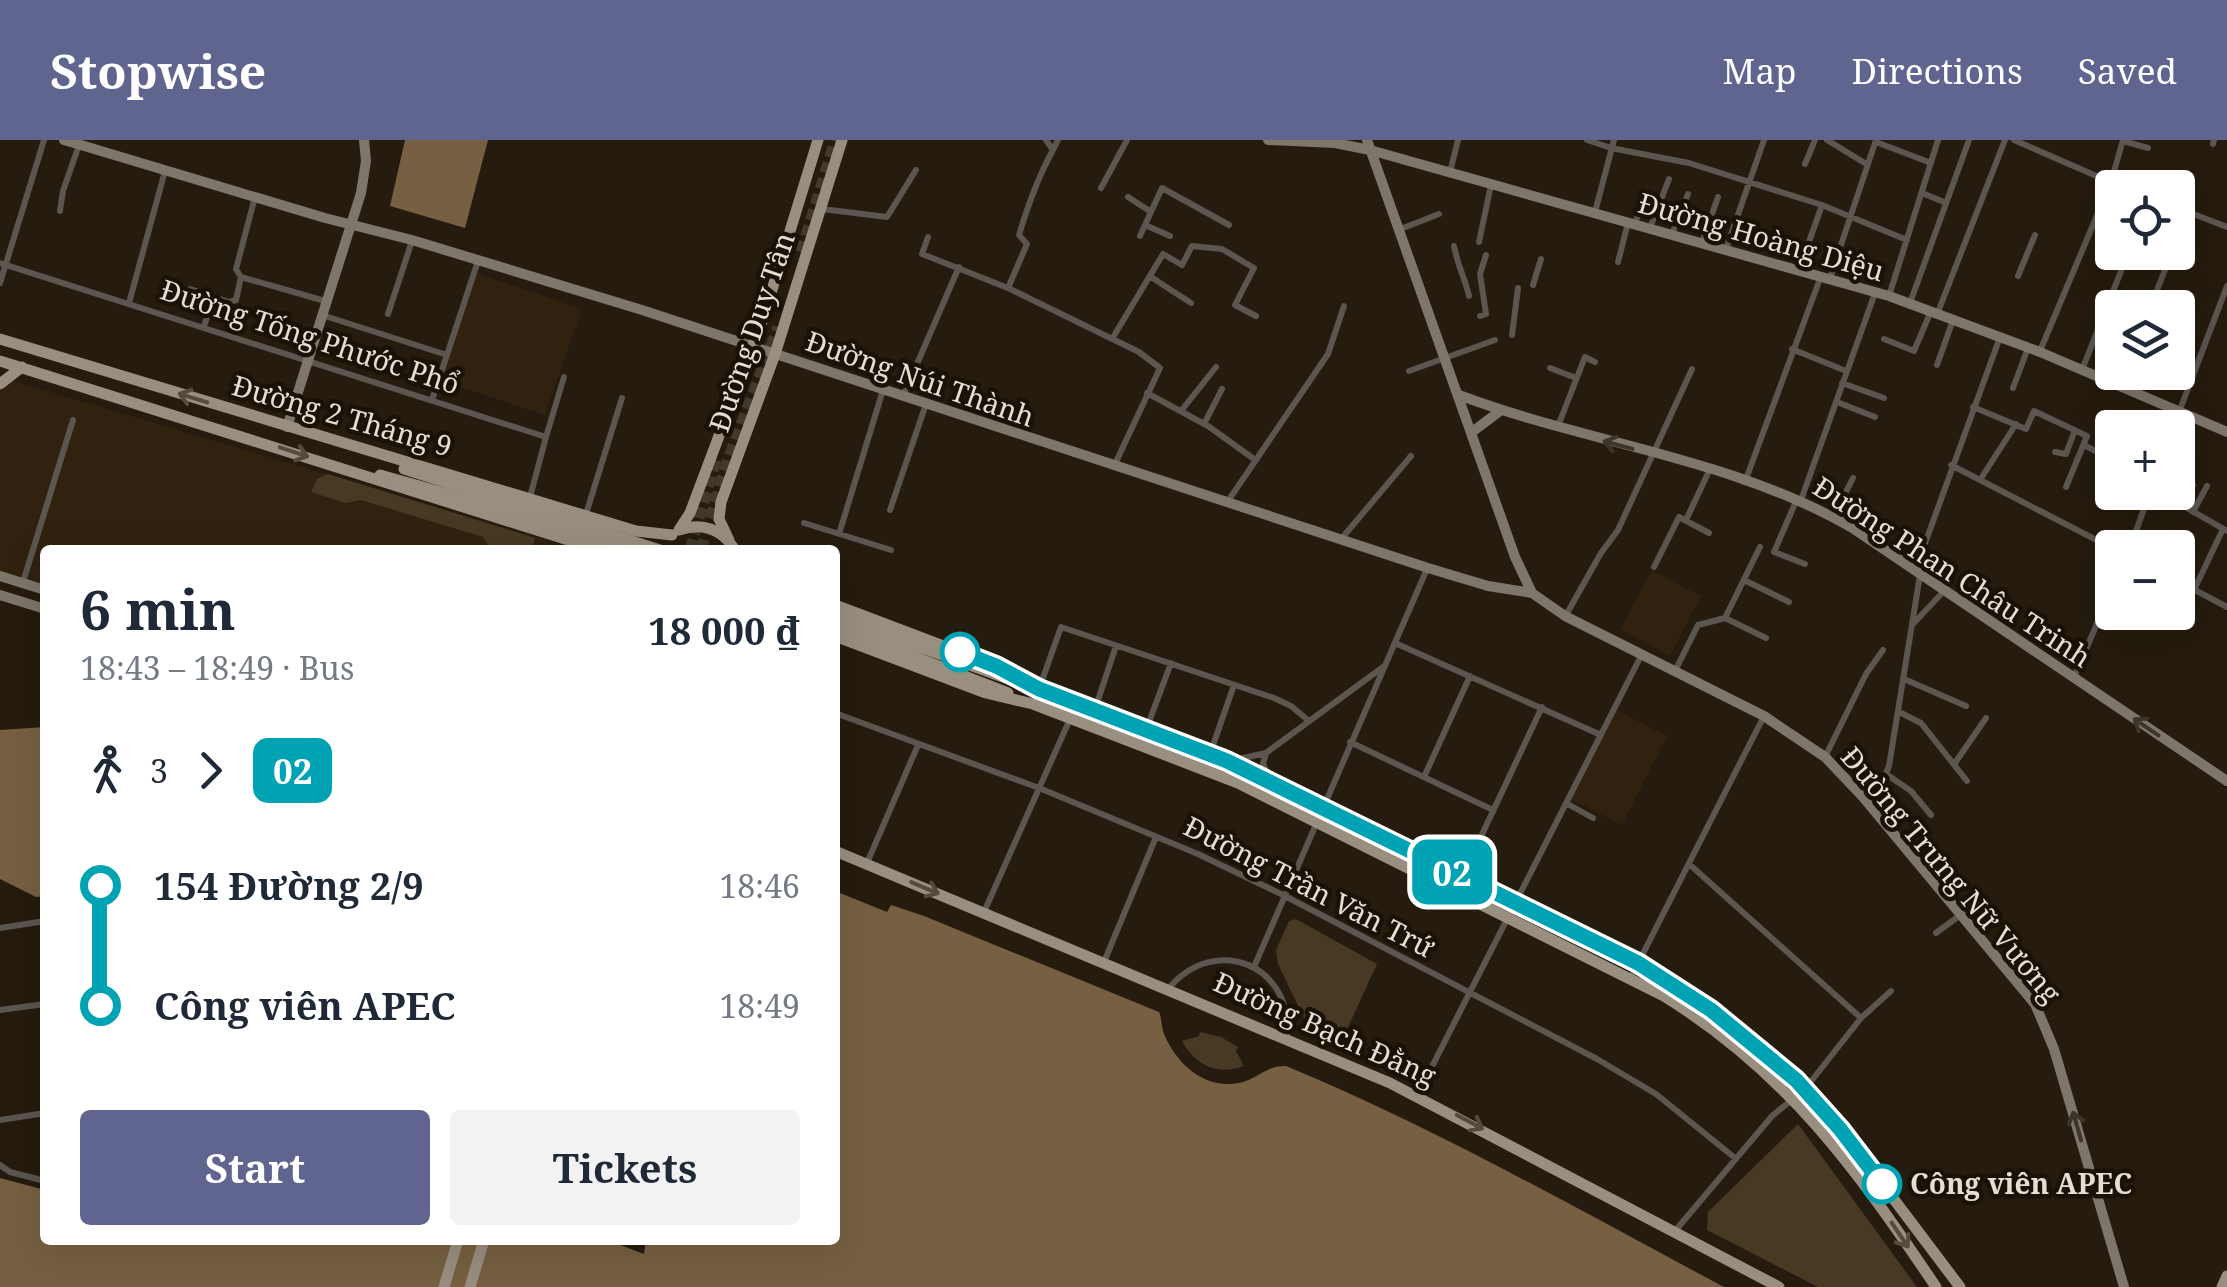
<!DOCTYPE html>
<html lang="en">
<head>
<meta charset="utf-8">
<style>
	body { margin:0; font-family:"Noto Serif",serif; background:#f2f2f3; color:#1f2937; height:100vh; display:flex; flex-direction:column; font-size:38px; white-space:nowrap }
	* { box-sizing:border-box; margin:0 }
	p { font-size:32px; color:#747a83 }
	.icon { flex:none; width:55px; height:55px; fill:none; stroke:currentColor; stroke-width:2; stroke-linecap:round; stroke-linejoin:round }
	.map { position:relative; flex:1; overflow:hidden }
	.panel { position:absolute; left:40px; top:405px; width:800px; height:700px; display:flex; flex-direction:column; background:#fff; border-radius:10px; box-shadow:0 10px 40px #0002 }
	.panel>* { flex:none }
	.badge { padding:0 20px; border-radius:15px; font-size:35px; line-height:65px }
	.buttons { position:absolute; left:2095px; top:30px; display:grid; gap:20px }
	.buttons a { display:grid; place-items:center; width:100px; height:100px; border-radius:10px; background:#fff; box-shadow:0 10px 40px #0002; font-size:50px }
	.map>.badge { position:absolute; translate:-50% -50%; box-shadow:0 0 0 5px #fff }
	.legs { display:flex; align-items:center; gap:15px; height:110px; padding:0 40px; font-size:32px }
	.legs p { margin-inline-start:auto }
	.headline { display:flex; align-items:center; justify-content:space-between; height:170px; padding:0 40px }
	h1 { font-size:55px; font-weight:700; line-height:75px }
	.primary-button { display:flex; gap:20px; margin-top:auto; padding:20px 40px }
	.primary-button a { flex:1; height:115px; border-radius:10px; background:#60658f; color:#fff; font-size:40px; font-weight:700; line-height:115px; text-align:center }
	.primary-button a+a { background:#f2f2f3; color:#1f2937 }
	ul { padding:0 40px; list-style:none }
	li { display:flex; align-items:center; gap:35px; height:120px; font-size:38px }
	li i { display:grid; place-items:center; width:15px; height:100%; margin:0 12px; background:currentColor }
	li i::after { content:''; width:25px; height:25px; margin:-12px; border:8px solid; border-radius:50%; background:#fff }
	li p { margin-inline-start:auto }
	li:first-child i { background:linear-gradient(#0000 50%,currentColor 0) }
	li:last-child i { background:linear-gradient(currentColor 50%,#0000 0) }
	header { display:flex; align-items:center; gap:60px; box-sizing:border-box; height:140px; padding:0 50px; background:#60658f; color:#fff }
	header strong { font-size:48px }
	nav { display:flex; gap:55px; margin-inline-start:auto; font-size:35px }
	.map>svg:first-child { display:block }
	.built { fill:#30220f }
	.green { fill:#483924 }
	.water { fill:#776041 }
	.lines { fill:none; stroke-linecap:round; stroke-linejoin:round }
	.primary-tunnel { stroke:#42382c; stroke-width:11; stroke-dasharray:11 5.5; stroke-linecap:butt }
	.street { stroke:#5b564f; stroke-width:6 }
	.secondary { stroke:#7e766b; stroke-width:10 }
	.primary { stroke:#998f81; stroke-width:11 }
	.primary-bridge { stroke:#998f81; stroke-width:11 }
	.oneway { stroke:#544a3d }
	.oneway2 { stroke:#3e3529 }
	.line-1-casing { stroke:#fff; stroke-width:22 }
	.line-1 { stroke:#00a3b4; stroke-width:15 }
	.stop-1-dot { fill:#fff; stroke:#00a3b4; stroke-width:5 }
	.labels { text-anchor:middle; stroke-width:9; stroke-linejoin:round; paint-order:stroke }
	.street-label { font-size:28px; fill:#e5ded6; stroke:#1b1206 }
	.stop-label { font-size:28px; font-weight:bold; fill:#e5ded6; stroke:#1b1206; text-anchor:start }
</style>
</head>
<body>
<header>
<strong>Stopwise</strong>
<nav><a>Map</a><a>Directions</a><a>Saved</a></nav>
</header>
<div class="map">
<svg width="2227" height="1147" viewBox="0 0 2227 1147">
	<rect width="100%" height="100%" fill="#251b0e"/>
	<!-- built -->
	<path class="built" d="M477 133 582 169 545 275 440 240Z
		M0 237 551 401 548 410H45V452L0 438Z
		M1652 430 1701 456 1670 516 1620 489Z
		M1616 570 1667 596 1622 685 1571 659Z"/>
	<!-- green -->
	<path class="green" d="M328 334 535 398 531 410H500L489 406 483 397 361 360 346 363 311 352 317 339Z
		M1296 779 1377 824 1343 898 1304 878 1278 824 1276 810 1289 781Z
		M1200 892 1221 897 1238 907 1236 911 1244 926C1217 936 1195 925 1182 901L1199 896Z
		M1798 984 1917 1147H1818L1707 1090 1708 1072Z"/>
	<!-- water -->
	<path class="water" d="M405 0H488L465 88 390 66Z
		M45 587V756L36 757 0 739V590Z
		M835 751 887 772 891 765 924 776 1159 872C1162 879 1161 886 1164 894 1177 925 1207 952 1243 942 1260 937 1268 925 1286 926 1438 989 1579 1070 1724 1147H0V1038L45 1050V1100H607L644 1114 646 1100H835Z"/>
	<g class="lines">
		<!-- primary-tunnel -->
		<path class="primary-tunnel" d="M801 112 835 0
			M690 410 717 316
			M701 410 728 319 778 187"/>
		<!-- street -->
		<path class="street" d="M1587 0 1611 8 1689 23 1822 65 1907 100
			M1827 0 1868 25
			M2014 0 2124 48
			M2123 1 2148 8
			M1876 2 1931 23
			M2213 4 2214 0
			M1053 10 1058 0
			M1805 24 1815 0
			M1450 32 1458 0
			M1101 48 1127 0
			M1922 53 1944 62
			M1128 57 1151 72
			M2178 68 2227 87
			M822 69 887 77 916 30
			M60 71 63 51 79 5
			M1595 72 1614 0
			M1635 84 1646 52
			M1145 85 1170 96
			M1650 88 1669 39
			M1398 90 1439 74
			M1672 94 1688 54
			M1140 96 1162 48 1229 85
			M928 97 922 114 1008 148 1139 212 1160 228 1115 324
			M2178 98 2188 72
			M1479 102 1491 45
			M1702 102 1718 57
			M1454 106C1457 124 1465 138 1469 156
			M1726 109 1764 0
			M1618 122 1628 83
			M0 123 546 297 530 357
			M1799 130 1822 65
			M2018 136 2035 95
			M241 137 325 161
			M1151 137 1191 163
			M1830 138 1876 0
			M0 143 44 0
			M1533 145 1541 119
			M1008 148 1027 104 1019 95C1028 65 1038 37 1053 10L1046 0
			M190 149 229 162 236 160 241 137 236 129 255 57
			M1889 156 1938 0
			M129 163 165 31
			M1910 163 1969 0
			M2150 168 2172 112
			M1938 172 2005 0
			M388 174 412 101
			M322 175 447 215
			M1480 176 1486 174 1480 134 1486 115
			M2178 178 2179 179
			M204 186 214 157
			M1512 195 1518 148
			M1112 199 1163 114 1182 125 1192 106 1222 109 1254 128 1235 165 1256 176
			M1884 199 1914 211 1931 171
			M1792 209 1846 231
			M2040 211 2111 42 2123 0
			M1937 225 1953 180
			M1550 228 1576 238
			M2082 230 2121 131
			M1409 231 1495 200
			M1842 243 1884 258
			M2013 248 2028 208
			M1147 253 1208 286 1254 319
			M903 256 959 127
			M432 260 478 121
			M1837 262 1875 277
			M1973 267 2026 289 2034 271 2087 296 2066 347
			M1181 271 1216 227
			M1204 284 1222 249
			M1558 286 1585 217 1595 222
			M2173 288 2227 146
			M546 297 564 237
			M2084 305 2105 316
			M2055 312 2066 314 2075 290
			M1951 325 2112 408
			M2178 338 2193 345
			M1746 339 1821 136
			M1980 340 2016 284
			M2099 342 2107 309 2112 312
			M2159 352 2227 391
			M1797 359 1774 412 1805 424
			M1801 360 1875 153
			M1228 361 1328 214 1344 166
			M890 370 926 264
			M2193 372 2207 346
			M586 374 622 258
			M1833 377 1853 338
			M1686 380 1710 329
			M804 383 891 410
			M839 394 883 250
			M1342 398 1411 316
			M2130 408 2150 352
			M1654 427 1679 377 1709 393
			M1915 431 2000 197
			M1744 440 1789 462
			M2178 441 2227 467
			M23 442 73 280
			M2194 450 2223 389
			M1566 475 1601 413 1618 390 1692 229
			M1725 478 1766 498
			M1912 485 1944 451
			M1395 503 1601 595
			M1675 531 1698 485 1725 478 1760 407
			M2074 537 2112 449
			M1904 539 1966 566
			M1039 549 1061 487 1274 558 1291 566 1309 581
			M1095 569 1116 506
			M1899 572 1921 583 1967 641
			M835 573 1039 648 1198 714 1283 755 1597 919 1656 954 1735 1018
			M1146 590 1171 523
			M1350 602 1493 670
			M1210 614 1234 545
			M1266 614 1263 623 1269 640
			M1825 617 1866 534 1883 510
			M1230 621 1266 613 1383 527
			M1955 623 1986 578
			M1886 634 1911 651 1931 675
			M1424 637 1470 536
			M1864 656 1884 638 1889 626 1920 435
			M1566 663 1593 678
			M867 723 918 605
			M1689 724 1861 878
			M1462 737 1542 567
			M984 772 1070 579
			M0 788 45 781
			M1936 793 1959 776
			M1104 822 1156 697
			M1254 827 1427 429
			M1631 837 1764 576
			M1169 848C1215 793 1294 825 1287 897
			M0 870 45 864
			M1417 956 1641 516
			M0 980 45 973
			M0 1025 10 1032 45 1041
			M1675 1091 1772 976 1805 949 1861 878 1891 851"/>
		<!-- secondary -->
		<path class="secondary" d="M64 0 325 78 412 100 642 170 1428 428 1488 446 1532 453
			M1268 0 1335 3 1370 10 1889 156 2040 212 2227 292
			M1367 0 1515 417 1532 453 1565 476 1764 576 1825 617 1863 657 2035 864 2054 909 2124 1147
			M1459 255C1589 304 1733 318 1854 389L2227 641
			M287 287 361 53 366 21 364 0
			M1472 292 1500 271
			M0 436 45 450
			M0 455 45 469"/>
		<!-- primary -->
		<path class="primary" d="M0 199 636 391 672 395
			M0 221 600 410
			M0 244 22 227
			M380 335 523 375 631 410
			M679 390 690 373 763 179 818 0
			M679 390C703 382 722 389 735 410
			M729 400 719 379 721 362 775 214 842 0
			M835 465 996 526 1039 549 1227 621 1638 823 1711 870 1805 949 1865 1021 1960 1147
			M835 476 1014 541
			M835 486 1008 553
			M835 496 986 553 1033 564 1238 643 1664 856C1788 933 1856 1028 1936 1147
			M835 711 1390 943 1779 1147
			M444 1147 458 1100
			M470 1147 484 1100
			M2222 1147 2227 1136"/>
		<!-- primary-bridge -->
		<path class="primary-bridge" d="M404 329 660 410"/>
	</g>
	<!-- one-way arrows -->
	<defs><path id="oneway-shaft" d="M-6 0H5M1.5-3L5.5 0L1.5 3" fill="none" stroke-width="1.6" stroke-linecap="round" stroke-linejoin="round" transform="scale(2.5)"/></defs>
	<g class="oneway">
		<use href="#oneway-shaft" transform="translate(193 258) rotate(-163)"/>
		<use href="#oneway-shaft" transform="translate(294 312) rotate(18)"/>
		<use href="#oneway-shaft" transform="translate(925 748) rotate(23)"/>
		<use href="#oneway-shaft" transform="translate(1470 982) rotate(28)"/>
		<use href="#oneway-shaft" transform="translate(1900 1095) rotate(56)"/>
	</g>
	<g class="oneway2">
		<use href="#oneway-shaft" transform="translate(1618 305) rotate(-165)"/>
		<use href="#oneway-shaft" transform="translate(2146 587) rotate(-146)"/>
		<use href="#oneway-shaft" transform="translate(2077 986) rotate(-106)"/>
	</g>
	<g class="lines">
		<!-- line-1 casing -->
		<g class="line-1-casing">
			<path id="line-1" d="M960 512 996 526 1039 549 1227 621 1638 823 1711 870 1796 940 1840 989 1882 1044"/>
		</g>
		<!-- line-1 -->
		<use href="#line-1" class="line-1"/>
	</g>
	<!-- markers -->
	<g class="stop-1-dot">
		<circle cx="960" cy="512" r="18"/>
		<circle cx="1882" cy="1044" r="18"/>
	</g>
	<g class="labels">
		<!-- street labels -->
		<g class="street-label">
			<text transform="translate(1761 97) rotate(16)" y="10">Đường Hoàng Diệu</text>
			<text transform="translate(752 192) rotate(-71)" y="10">Đường Duy Tân</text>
			<text transform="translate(310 197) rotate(18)" y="10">Đường Tống Phước Phổ</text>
			<text transform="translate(920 239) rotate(19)" y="10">Đường Núi Thành</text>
			<text transform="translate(342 276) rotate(16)" y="10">Đường 2 Tháng 9</text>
			<text transform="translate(1952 432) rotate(33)" y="10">Đường Phan Châu Trinh</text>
			<text transform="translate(1951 735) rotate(50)" y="10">Đường Trưng Nữ Vương</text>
			<text transform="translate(1309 747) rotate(27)" y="10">Đường Trần Văn Trứ</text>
			<text transform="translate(1325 889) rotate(24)" y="10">Đường Bạch Đằng</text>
		</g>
		<!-- stop labels -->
		<g class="stop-label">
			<text x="1910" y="1054">Công viên APEC</text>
		</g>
	</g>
</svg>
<div class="buttons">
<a><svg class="icon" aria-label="locate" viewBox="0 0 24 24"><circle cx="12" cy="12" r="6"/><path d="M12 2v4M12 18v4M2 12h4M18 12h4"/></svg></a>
<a><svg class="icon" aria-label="layers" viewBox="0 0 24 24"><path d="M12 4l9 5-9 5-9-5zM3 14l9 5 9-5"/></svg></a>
<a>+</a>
<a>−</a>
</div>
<b class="badge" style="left:1452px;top:732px;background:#00a3b4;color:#fff">02</b>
<section class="panel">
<div class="headline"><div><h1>6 min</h1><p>18:43 – 18:49 · Bus</p></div><b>18 000 ₫</b></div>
<div class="legs"><svg class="icon" aria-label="walk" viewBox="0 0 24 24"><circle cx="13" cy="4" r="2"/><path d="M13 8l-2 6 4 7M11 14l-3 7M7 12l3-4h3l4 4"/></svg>3<svg class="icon" aria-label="forward" viewBox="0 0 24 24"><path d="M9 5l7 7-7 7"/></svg><b class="badge" style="background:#00a3b4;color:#fff">02</b></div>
<ul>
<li><i style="color:#00a3b4"></i><b>154 Đường 2/9</b><p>18:46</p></li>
<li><i style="color:#00a3b4"></i><b>Công viên APEC</b><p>18:49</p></li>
</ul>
<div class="primary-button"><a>Start</a><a>Tickets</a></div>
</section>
</div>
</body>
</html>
